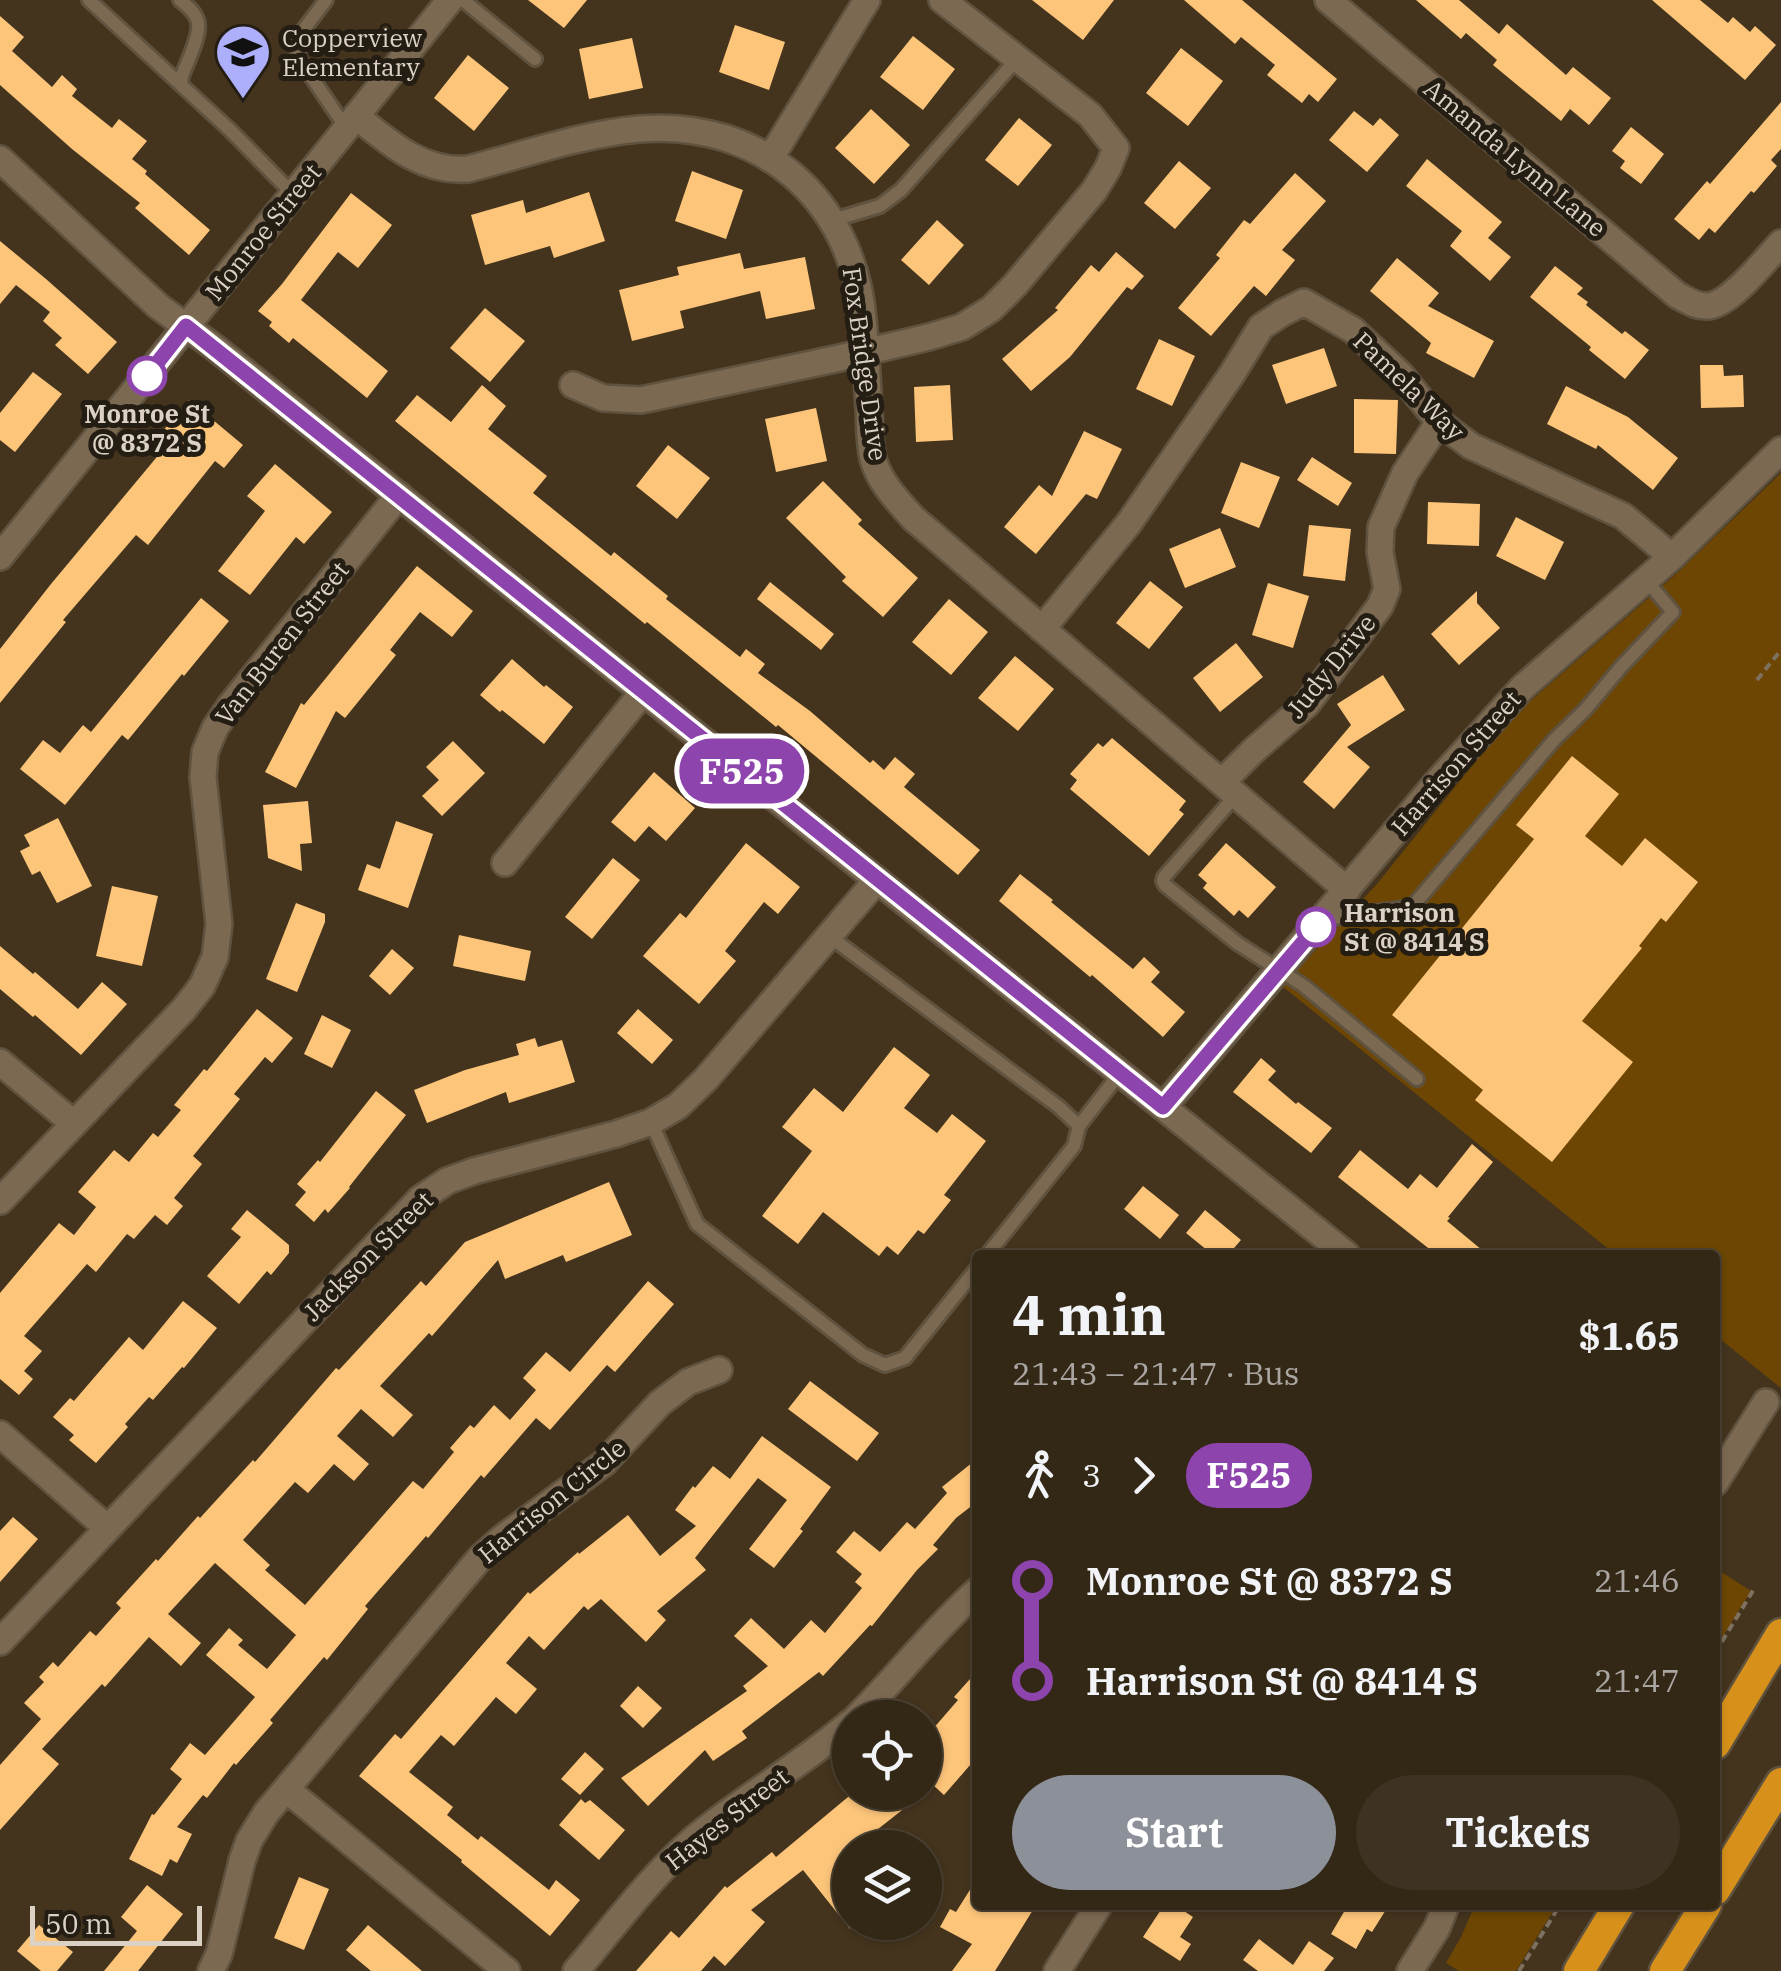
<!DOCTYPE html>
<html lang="en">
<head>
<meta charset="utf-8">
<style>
	body { margin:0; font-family:"IBM Plex Serif",serif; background:#3e3323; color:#f1f3f6; height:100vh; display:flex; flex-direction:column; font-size:38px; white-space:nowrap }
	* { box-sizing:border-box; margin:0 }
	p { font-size:32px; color:#a9a5a1 }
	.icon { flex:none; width:55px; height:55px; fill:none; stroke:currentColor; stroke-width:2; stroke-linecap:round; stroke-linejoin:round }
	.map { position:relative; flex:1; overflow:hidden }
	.details { position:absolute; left:972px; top:1250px; width:748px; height:660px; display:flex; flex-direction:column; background:#332716; border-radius:10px; box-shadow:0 2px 8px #0004,0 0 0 2px #4e4435 }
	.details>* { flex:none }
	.badge { padding:0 20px; border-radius:32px; font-size:35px; line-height:65px }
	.controls { position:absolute; left:832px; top:1700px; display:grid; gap:20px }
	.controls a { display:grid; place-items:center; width:110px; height:110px; border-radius:50%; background:#332716; box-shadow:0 2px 8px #0004,0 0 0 2px #4e4435; font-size:50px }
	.scale { position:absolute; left:30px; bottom:25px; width:172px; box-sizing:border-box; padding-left:10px; border:5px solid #dbd1c4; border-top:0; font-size:28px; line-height:35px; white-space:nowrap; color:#dbd1c4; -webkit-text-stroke:8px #241d13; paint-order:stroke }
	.map>.badge { position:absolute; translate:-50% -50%; box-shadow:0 0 0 5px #fff }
	.legs { display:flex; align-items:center; gap:15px; height:110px; padding:0 40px; font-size:32px }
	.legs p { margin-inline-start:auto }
	.headline { display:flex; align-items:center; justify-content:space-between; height:170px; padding:0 40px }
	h1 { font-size:55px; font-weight:700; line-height:75px }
	.action { display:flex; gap:20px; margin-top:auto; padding:20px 40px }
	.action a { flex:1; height:115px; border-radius:60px; background:#8c9099; color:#fff; font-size:40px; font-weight:700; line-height:115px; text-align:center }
	.action a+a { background:#3e3323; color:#f1f3f6 }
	ul { padding:0 40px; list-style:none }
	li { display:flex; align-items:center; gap:35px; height:100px; font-size:38px }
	li i { display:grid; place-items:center; width:15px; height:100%; margin:0 12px; background:currentColor }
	li i::after { content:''; width:25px; height:25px; margin:-12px; border:8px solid; border-radius:50%; background:#332716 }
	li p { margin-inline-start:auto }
	li:first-child i { background:linear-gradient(#0000 50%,currentColor 0) }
	li:last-child i { background:linear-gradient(currentColor 50%,#0000 0) }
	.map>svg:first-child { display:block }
	.green { fill:#6c4602 }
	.building { fill:#fdc57a }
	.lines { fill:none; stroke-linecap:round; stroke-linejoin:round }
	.service-casing { stroke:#5f523f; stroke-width:18 }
	.minor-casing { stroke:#5f523f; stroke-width:30 }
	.tertiary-casing { stroke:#5f523f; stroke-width:30 }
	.motorway-casing { stroke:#5f523f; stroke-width:35 }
	.path { stroke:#7f715f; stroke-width:4; stroke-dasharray:8 5; stroke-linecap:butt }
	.service { stroke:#7b6952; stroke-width:12 }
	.minor { stroke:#7b6952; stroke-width:25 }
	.tertiary { stroke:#7b6952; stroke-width:25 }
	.motorway { stroke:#d7911a; stroke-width:30 }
	.line-1-casing { stroke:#fff; stroke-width:22 }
	.line-1 { stroke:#8e44ad; stroke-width:15 }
	.stop-1-dot { fill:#fff; stroke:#8e44ad; stroke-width:5 }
	.labels { text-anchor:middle; stroke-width:10; stroke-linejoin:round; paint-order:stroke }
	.poi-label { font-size:25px; fill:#dbd1c4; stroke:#241d13; text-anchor:start }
	.street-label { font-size:25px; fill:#dbd1c4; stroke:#241d13 }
	.stop-label { font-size:25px; font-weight:bold; fill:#dbd1c4; stroke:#241d13 }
</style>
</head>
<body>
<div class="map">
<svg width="1781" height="1971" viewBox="0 0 1781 1971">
	<rect width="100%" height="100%" fill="#44341e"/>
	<!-- green -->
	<path class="green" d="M1781 473V1388L1715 1335V1255H1616L1282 986 1377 884 1487 747 1527 704 1675 575Z
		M1715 1568 1751 1591 1715 1649Z
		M1475 1905H1557L1516 1971H1459L1446 1963 1461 1937Z"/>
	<!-- building -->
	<path class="building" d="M528 0H587L564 28Z
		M1032 0H1114L1083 40Z
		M1184 0H1242L1337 79 1318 102 1309 94 1302 103 1267 75 1275 65 1241 37 1235 44Z
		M1416 0H1459L1499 34 1507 24 1566 75 1573 67 1611 98 1589 125 1570 109 1561 121 1493 65 1497 60 1466 33 1461 39Z
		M1652 0H1700L1728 23 1733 17 1750 32 1755 26 1776 45 1745 80Z
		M0 16 24 37 12 51 52 87 62 75 77 89 72 96 112 128 119 119 147 141 132 159 147 171 145 174 210 230 189 255 135 208 140 203 72 149 0 85Z
		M735 25 785 42 769 90 719 72Z
		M913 36 955 69 923 110 880 77Z
		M632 38 643 88 589 99 579 49Z
		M1181 48 1223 81 1188 126 1146 93Z
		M468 55 509 88 474 131 434 98Z
		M1781 102V149L1771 160 1777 166 1754 193 1751 191 1715 233 1709 228 1699 240 1674 219 1707 181 1710 184Z
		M871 109 910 145 874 184 835 148Z
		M1354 111 1373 126 1380 118 1399 135 1367 172 1329 140Z
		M1019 118 1052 145 1018 186 985 160Z
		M1631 127 1664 154 1641 184 1620 168 1625 161 1612 151Z
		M1427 159 1502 222 1488 238 1511 257 1490 281 1450 246 1462 231 1406 186Z
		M1179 161 1211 188 1175 229 1144 203Z
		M692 171 743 190 726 239 675 221Z
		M1295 173 1326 201 1282 250 1295 260 1266 296 1254 286 1211 336 1178 308 1220 258 1216 255 1244 220 1250 224Z
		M589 192 605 241 554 258 550 246 485 265 471 215 523 200 526 213Z
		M351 193 392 225 358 268 338 252 301 300 388 371 367 398 293 338 289 343 269 326 272 322 258 311 282 284Z
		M937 220 964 245 929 285 901 260Z
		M0 241 46 279 117 342 88 374 55 345 62 338 43 321 50 312 16 285 0 304Z
		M1116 252 1144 276 1132 290 1127 287 1070 357 1031 391 1002 359 1058 310 1055 308 1091 265 1099 272Z
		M740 253 744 269 805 257 815 309 766 319 760 291 680 311 684 328 632 341 619 290 679 275 677 267Z
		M1397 258 1439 293 1428 306 1494 341 1474 378 1426 353 1431 343 1370 291Z
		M1555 266 1583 288 1577 294 1588 302 1586 305 1622 334 1625 331 1649 350 1625 379 1589 350 1591 347 1530 297Z
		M485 308 525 341 490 382 450 348Z
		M1159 339 1195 356 1172 406 1136 389Z
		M1324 348 1337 386 1286 404 1272 365Z
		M1700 365H1723L1724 376 1743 375 1744 407 1701 408Z
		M33 372 62 394 15 452 0 440V413Z
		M482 385 506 406 488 429 547 476 533 493 611 556 614 552 668 596 666 599 740 657 746 649 765 664 758 673 810 711 870 763 873 760 884 770 895 757 915 774 904 787 980 850 958 875 778 725 776 727 647 622 645 624 395 421 417 395 451 422Z
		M950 385 953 440 916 442 914 387Z
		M1566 386 1628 417 1678 458 1653 490 1598 445 1596 449 1547 424Z
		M1354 399 1398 400 1396 454 1354 453Z
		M189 400 243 445 224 468 215 461 148 545 136 535 63 620 66 622 0 703V649L51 584 166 446 157 438Z
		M816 408 827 461 776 472 765 419Z
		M1084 431 1122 449 1097 499 1086 494 1036 554 1004 527 1039 485 1052 496Z
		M668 445 710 478 677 519 636 486Z
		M1312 457 1352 483 1338 506 1297 480Z
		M1241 462 1280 477 1259 528 1221 513Z
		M275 464 332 512 304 544 296 537 250 595 218 571 265 511 247 496Z
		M823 481 862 520 858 524 918 578 883 617 842 581 846 577 786 518Z
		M1428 502 1480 504 1479 546 1427 544Z
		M1516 517 1564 542 1545 580 1496 556Z
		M1309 525 1351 529 1345 581 1303 576Z
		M1220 528 1236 567 1185 588 1169 549Z
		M417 566 473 611 452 637 420 612 390 650 396 655 345 718 336 711 296 788 265 772 301 703 304 705Z
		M1150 581 1183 607 1149 649 1116 623Z
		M770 582 834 634 821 650 757 599Z
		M1268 583 1309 596 1293 648 1252 635Z
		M1477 591V603L1500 628 1459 665 1431 634Z
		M201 598 229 621 184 676 182 674 128 740 122 735 65 805 20 769 43 740 60 753 83 725 91 732Z
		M949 599 988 632 951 675 912 642Z
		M1236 643 1263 677 1220 712 1193 678Z
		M1015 656 1054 689 1018 731 978 698Z
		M512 659 544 687 546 685 573 707 544 744 502 710 500 712 480 695Z
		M1383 675 1405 710 1347 747 1370 767 1334 809 1303 782 1351 725 1337 704Z
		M1112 738 1186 801 1179 810 1184 814 1149 856 1070 789 1077 780 1070 774 1098 743 1103 747Z
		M453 741 485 773 442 816 422 796 439 780 426 767Z
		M1572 756 1619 794 1585 836 1622 866 1645 838 1698 882 1666 922 1661 918 1639 946 1642 948 1582 1021 1633 1062 1552 1162 1475 1100 1483 1090 1392 1015 1534 839 1516 825Z
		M654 772 695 808 666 841 649 826 635 842 611 822Z
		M308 801 312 843 300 844 302 871 268 858 263 805Z
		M58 818 92 886 57 903 40 871 32 875 20 851 30 846 24 835Z
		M396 821 433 834 408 908 358 890 367 864 380 869Z
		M746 843 800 887 778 914 764 902 725 951 736 961 699 1004 643 956 680 913 686 918Z
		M1226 843 1276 887 1248 918 1239 910 1234 916 1203 888 1207 883 1198 875Z
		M613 858 640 880 592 939 565 917Z
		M1020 874 1053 900 1051 902 1133 969 1144 957 1160 972 1151 982 1185 1012 1163 1037 1092 975 1090 977 999 901Z
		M112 886 158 896 142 966 96 956Z
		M296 903 325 914V922L297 992 266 979Z
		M459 935 531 951 525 981 453 966Z
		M0 946 33 974 35 972 78 1009 102 982 127 1004 81 1055 35 1015 33 1017 0 989Z
		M392 949 414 968 390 995 369 976Z
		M257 1009 293 1038 272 1063 265 1057 234 1094 240 1099 193 1156 202 1164 174 1198 183 1206 167 1225 155 1215 134 1239 127 1234 96 1272 87 1264 24 1336 42 1351 24 1371 33 1379 19 1395 0 1379V1293L59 1223 74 1235 96 1207 78 1192 114 1150 129 1162 153 1133 158 1137 181 1110 174 1105 204 1069 207 1071Z
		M638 1009 673 1040 652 1064 617 1033Z
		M322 1015 351 1030 332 1068 304 1054Z
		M535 1038 538 1047 562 1040 575 1082 509 1103 506 1092 427 1123 414 1090 465 1070 519 1055 516 1044Z
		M894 1047 930 1075 904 1108 937 1133 952 1114 986 1141 944 1195 951 1200 924 1234 918 1230 898 1255 887 1246 879 1256 823 1212 798 1244 762 1216 812 1151 782 1127 814 1088 843 1112Z
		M1261 1058 1276 1071 1268 1080 1296 1104 1298 1102 1332 1128 1311 1153 1233 1092Z
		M376 1091 406 1115 349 1187 350 1188 328 1213 325 1209 314 1222 295 1205 306 1192 297 1184 318 1160 320 1162Z
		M1472 1144 1493 1162 1448 1217 1450 1218 1447 1221 1488 1255H1437L1338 1177 1360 1150 1408 1189 1420 1174 1437 1188Z
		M609 1182 632 1235 566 1262 563 1255 505 1279 498 1260 432 1336 429 1333 380 1386 413 1415 393 1437 361 1409 337 1436 369 1464 354 1481 334 1464 308 1493 295 1482 243 1540 270 1565 265 1570 305 1605 413 1481 423 1489 454 1452 450 1448 470 1425 474 1428 494 1405 510 1420 536 1390 523 1378 546 1352 570 1372 648 1281 674 1304 615 1372 607 1365 550 1430 536 1418 484 1478 481 1475 428 1538 426 1536 365 1606 368 1609 327 1660 324 1657 270 1720 273 1723 236 1765 234 1763 207 1798 203 1795 177 1827 192 1834 177 1863 170 1859 162 1876 129 1859 152 1814 154 1815 182 1779 170 1769 190 1743 205 1755 255 1697 206 1655 229 1628 243 1640 238 1645 267 1669 296 1635 215 1563 168 1614 201 1643 181 1666 149 1637 105 1687 102 1684 42 1749 59 1764 0 1830V1765L41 1719 24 1703 44 1682 39 1677 53 1662 58 1667 90 1631 96 1636 121 1608 116 1603 156 1559 158 1561 198 1516 200 1518 253 1460 255 1462 336 1368 339 1370 421 1281 426 1286 465 1242Z
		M1143 1186 1179 1215 1160 1239 1124 1209Z
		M247 1210 289 1245V1253L271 1275 267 1271 239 1304 207 1276 241 1237 231 1229Z
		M1205 1210 1241 1240 1228 1255H1213L1186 1233Z
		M183 1301 217 1328 184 1368 182 1367 153 1400 149 1397 125 1424 128 1427 96 1463 69 1440 74 1435 53 1417 70 1398 74 1401 129 1337 143 1350Z
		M810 1381 879 1433 857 1461 788 1409Z
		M762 1436 831 1487 800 1529 803 1531 774 1568 749 1549 787 1500 758 1478 695 1558 706 1570 657 1611 666 1620 646 1642 601 1599 588 1610 584 1606 544 1650 529 1636 506 1663 537 1689 516 1714 496 1697 454 1746 441 1735 409 1772 453 1807 447 1815 478 1840 481 1836 549 1890 556 1880 580 1900 550 1936 461 1862 462 1860 359 1776 395 1734 401 1739 528 1592 530 1594 578 1552 579 1554 628 1515 660 1556 696 1526 675 1510 693 1486 695 1488 713 1466 730 1479Z
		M978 1458V1501L956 1518 933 1545 938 1549 917 1570 872 1626 870 1625 823 1676 819 1672 742 1731 747 1738 713 1761 705 1750 648 1806 621 1778 747 1691 743 1686 768 1666 734 1636 751 1618 784 1649 811 1620 825 1633 862 1588 855 1582 862 1574 836 1552 854 1531 880 1552 907 1522 915 1529 947 1493 942 1487Z
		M13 1517 38 1539 0 1582V1531Z
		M978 1670V1756L944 1795 933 1785 925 1792V1738L958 1700 954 1697Z
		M638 1686 662 1708 643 1728 620 1706Z
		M585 1752 604 1769 580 1795 561 1779Z
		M854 1792H925L854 1848H850V1851L836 1863 850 1881V1929L803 1870 751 1910 765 1922 725 1966 714 1956 701 1971H636L671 1931 679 1938 725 1886 727 1888 772 1852 776 1857Z
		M581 1799 585 1803 590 1800 625 1830 599 1860 559 1825Z
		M299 1877 329 1889 304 1950 274 1938Z
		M978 1877V1905H1036L995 1971H952L972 1944 940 1927 950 1909 956 1912Z
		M147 1885 183 1914 138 1971H104L137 1931 121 1917Z
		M1164 1905H1175L1193 1917 1180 1937 1191 1944 1180 1961 1143 1937Z
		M1348 1905H1389L1372 1932 1367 1929 1356 1949 1331 1934Z
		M39 1925 73 1952 57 1971H41L17 1951Z
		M368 1925 422 1971H371L346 1950Z
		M1259 1939 1293 1965 1309 1941 1334 1958 1324 1971H1258L1243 1960Z"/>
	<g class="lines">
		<!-- service casing -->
		<g class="service-casing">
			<path id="service" d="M89 0 230 130 293 194
				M180 0C186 5 194 11 197 19 203 32 187 62 182 76L181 84
				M326 0 301 33 298 57 346 128
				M463 0 535 59
				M833 220 880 206 901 190 1017 59
				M1237 794 1164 877 1163 881 1165 885 1237 943 1304 986 1417 1079
				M1327 919 1412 907 1554 740 1585 710 1621 667 1673 612 1646 580
				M829 936 1059 1107 1079 1126 1074 1146 987 1255
				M651 1122 697 1224 863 1355 885 1365 905 1358 978 1267
				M1079 1126 1120 1073"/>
		</g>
		<!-- minor casing -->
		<g class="minor-casing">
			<path id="minor" d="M1328 0 1677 295C1687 300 1696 307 1708 306 1731 304 1765 260 1781 243
				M356 116C389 143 423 173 468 169 523 155 582 134 639 129 760 119 852 198 863 318 866 348 867 379 869 409 870 426 869 446 874 462 881 484 898 501 913 518L1347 890
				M770 159 867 0
				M573 385 603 398 641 400 835 359 929 337 962 327 991 309 1015 285 1094 191 1108 168 1116 148 1090 115 942 0
				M1042 629 1129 523 1232 374 1261 327 1282 313 1304 302 1353 330 1401 375 1439 422 1471 446 1623 516 1672 557
				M1223 781 1253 751 1307 704 1380 606 1387 589 1380 552 1381 527 1405 473 1439 422
				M505 863 643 692
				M0 1062 73 1123
				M1163 1107 1347 1255
				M0 1201 184 1009 202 986 215 957 219 924 203 777 205 752 215 728 230 706 399 495
				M0 1434 107 1528
				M1715 1483 1766 1402
				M0 1642 420 1199 447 1181 474 1171 616 1134 651 1122 678 1106 706 1079 877 880
				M856 1718C898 1676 934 1629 978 1590
				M286 1789 507 1971
				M211 1971 219 1954 242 1861 249 1841 266 1813 480 1558 501 1539 604 1463 660 1403 688 1382 719 1370
				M576 1971C614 1926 650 1877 695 1838 744 1797 801 1765 850 1723
				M1057 1971 1099 1905
				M1410 1971 1437 1928 1446 1905"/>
		</g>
		<!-- tertiary casing -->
		<g class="tertiary-casing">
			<path id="tertiary" d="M0 159 158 306 214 347 877 880 1163 1107 1438 781 1522 688 1672 557 1781 450
				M0 557 450 0"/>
		</g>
		<!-- motorway casing -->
		<g class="motorway-casing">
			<path id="motorway" d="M1715 1744 1781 1634
				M1715 1890 1781 1783
				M1579 1971 1619 1905
				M1665 1971 1706 1905"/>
		</g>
		<!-- path -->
		<path class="path" d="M1757 680 1781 650
			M1715 1653 1754 1589
			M1519 1971 1560 1905"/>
		<!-- service -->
		<use href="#service" class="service"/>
		<!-- minor -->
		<use href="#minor" class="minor"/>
		<!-- tertiary -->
		<use href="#tertiary" class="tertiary"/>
		<!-- motorway -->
		<use href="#motorway" class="motorway"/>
	</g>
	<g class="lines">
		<!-- line-1 casing -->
		<g class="line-1-casing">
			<path id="line-1" d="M147 376 186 326 1163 1107 1316 927"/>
		</g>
		<!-- line-1 -->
		<use href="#line-1" class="line-1"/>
	</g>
	<!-- icons -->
	<defs>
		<g id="school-pin" transform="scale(2.875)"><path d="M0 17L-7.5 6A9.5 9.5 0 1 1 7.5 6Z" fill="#adaffb" stroke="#241d13"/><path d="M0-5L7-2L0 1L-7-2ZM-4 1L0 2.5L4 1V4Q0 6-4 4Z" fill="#111"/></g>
	</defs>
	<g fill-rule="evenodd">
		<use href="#school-pin" x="243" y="52"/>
	</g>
	<!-- markers -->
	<g class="stop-1-dot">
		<circle cx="147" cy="376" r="18"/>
		<circle cx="1316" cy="927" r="18"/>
	</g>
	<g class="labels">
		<!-- poi labels -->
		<g class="poi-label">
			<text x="282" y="47">Copperview<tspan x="282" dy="29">Elementary</tspan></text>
		</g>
		<!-- street labels -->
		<g class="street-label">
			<text transform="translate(1515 158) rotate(40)" y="9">Amanda Lynn Lane</text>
			<text transform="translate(263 232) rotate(-51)" y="9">Monroe Street</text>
			<text transform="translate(865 364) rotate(82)" y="9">Fox Bridge Drive</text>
			<text transform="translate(1409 386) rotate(44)" y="9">Pamela Way</text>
			<text transform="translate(282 643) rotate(-52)" y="9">Van Buren Street</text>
			<text transform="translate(1331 666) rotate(-51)" y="9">Judy Drive</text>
			<text transform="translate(1456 763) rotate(-49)" y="9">Harrison Street</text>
			<text transform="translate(368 1256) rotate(-45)" y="9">Jackson Street</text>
			<text transform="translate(552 1501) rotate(-39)" y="9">Harrison Circle</text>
			<text transform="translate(727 1819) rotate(-38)" y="9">Hayes Street</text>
		</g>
		<!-- stop labels -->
		<g class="stop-label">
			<text x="147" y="423">Monroe St<tspan x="147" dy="29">@ 8372 S</tspan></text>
			<text x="1344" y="922" text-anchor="start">Harrison<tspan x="1344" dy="29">St @ 8414 S</tspan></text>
		</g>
	</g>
</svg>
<div class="controls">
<a><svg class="icon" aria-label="locate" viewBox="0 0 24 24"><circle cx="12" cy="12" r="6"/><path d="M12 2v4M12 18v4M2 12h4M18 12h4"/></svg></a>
<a><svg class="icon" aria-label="layers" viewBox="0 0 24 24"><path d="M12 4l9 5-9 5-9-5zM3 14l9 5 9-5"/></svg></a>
</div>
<div class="scale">50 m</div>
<b class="badge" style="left:742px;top:771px;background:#8e44ad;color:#fff">F525</b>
<section class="details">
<div class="headline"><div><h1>4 min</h1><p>21:43 – 21:47 · Bus</p></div><b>$1.65</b></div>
<div class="legs"><svg class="icon" aria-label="walk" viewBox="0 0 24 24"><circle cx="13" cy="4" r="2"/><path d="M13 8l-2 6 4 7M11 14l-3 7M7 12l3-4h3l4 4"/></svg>3<svg class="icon" aria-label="forward" viewBox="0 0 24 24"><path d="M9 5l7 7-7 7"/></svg><b class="badge" style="background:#8e44ad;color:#fff">F525</b></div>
<ul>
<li><i style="color:#8e44ad"></i><b>Monroe St @ 8372 S</b><p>21:46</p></li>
<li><i style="color:#8e44ad"></i><b>Harrison St @ 8414 S</b><p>21:47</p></li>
</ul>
<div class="action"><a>Start</a><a>Tickets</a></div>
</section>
</div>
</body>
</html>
